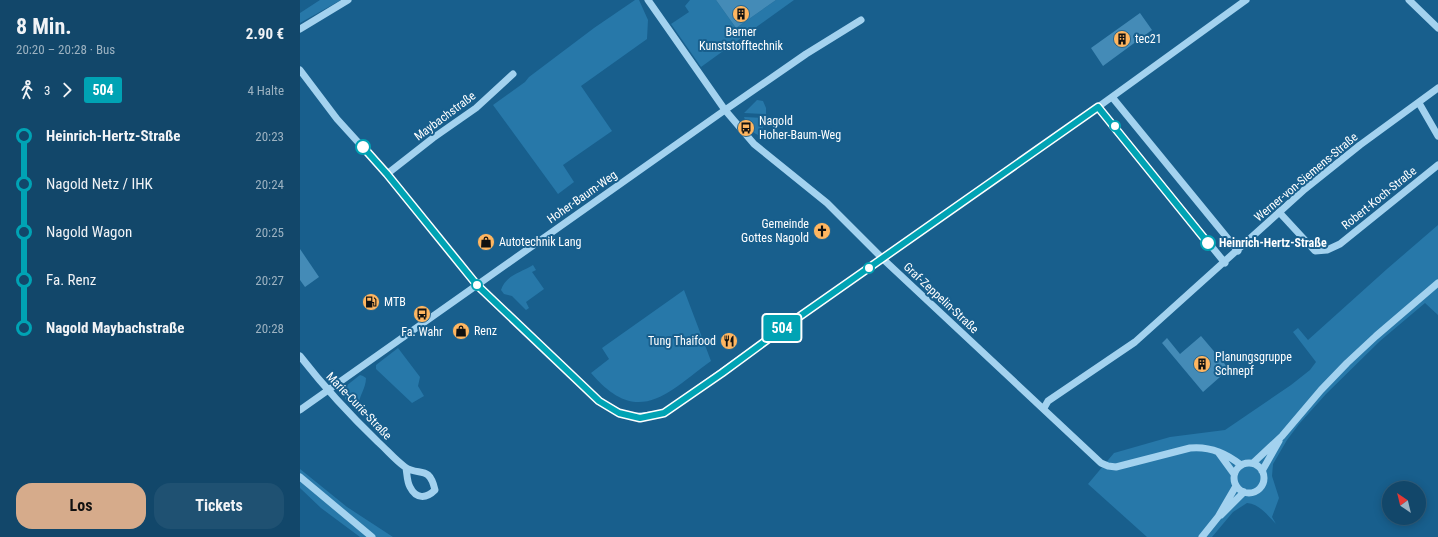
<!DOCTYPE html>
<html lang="de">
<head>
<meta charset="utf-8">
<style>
	body { margin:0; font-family:"Roboto Condensed",sans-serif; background:#1f5172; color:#f1f3f6; height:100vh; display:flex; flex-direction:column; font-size:15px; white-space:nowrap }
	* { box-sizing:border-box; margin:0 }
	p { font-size:13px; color:#9cb2c1 }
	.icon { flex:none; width:22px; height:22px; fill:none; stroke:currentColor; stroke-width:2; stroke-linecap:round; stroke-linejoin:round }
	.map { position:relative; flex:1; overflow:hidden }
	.details { display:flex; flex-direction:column; background:#12476a; width:300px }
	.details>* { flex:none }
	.badge { padding:0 8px; border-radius:3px; font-size:14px; line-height:26px }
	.needle { width:26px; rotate:325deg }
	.tools { position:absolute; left:1082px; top:481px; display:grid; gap:8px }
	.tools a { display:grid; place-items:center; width:44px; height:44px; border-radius:50%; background:#12476a; box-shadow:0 2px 10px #0003,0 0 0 1px #315f7e; font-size:20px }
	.map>.badge { position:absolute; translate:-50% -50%; box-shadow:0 0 0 2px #fff }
	.legs { display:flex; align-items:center; gap:6px; height:44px; padding:0 16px; font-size:13px }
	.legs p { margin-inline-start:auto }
	.head { display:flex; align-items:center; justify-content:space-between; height:68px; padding:0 16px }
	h1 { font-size:22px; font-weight:700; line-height:30px }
	.primary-button { display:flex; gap:8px; margin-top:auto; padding:8px 16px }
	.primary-button a { flex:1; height:46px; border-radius:16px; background:#d6ab8b; color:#111; font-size:16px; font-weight:700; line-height:46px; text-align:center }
	.primary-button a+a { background:#1f5172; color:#f1f3f6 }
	ul { padding:0 16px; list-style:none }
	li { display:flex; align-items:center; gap:14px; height:48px; font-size:15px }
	li i { display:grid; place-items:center; width:6px; height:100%; margin:0 5px; background:currentColor }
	li i::after { content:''; width:10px; height:10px; margin:-5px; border:3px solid; border-radius:50%; background:#12476a }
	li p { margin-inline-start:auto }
	li:first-child i { background:linear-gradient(#0000 50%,currentColor 0) }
	li:last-child i { background:linear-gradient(currentColor 50%,#0000 0) }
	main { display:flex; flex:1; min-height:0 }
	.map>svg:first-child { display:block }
	.green { fill:#2778a9 }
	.building { fill:#448bb7 }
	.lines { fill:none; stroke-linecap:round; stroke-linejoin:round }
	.minor { stroke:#a3d2ef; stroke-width:7 }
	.line-1-casing { stroke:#fff; stroke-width:9 }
	.line-1 { stroke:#00a3b4; stroke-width:6 }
	.stop-1-dot { fill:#fff; stroke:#00a3b4; stroke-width:2 }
	.labels { text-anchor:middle; stroke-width:4; stroke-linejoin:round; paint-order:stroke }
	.poi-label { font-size:12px; fill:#fff; stroke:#185f8d; text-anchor:start }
	.street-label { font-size:12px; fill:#fff; stroke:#185f8d }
	.stop-label { font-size:12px; font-weight:bold; fill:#fff; stroke:#185f8d; text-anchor:start }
</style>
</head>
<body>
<main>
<section class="details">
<div class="head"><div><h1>8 Min.</h1><p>20:20 – 20:28 · Bus</p></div><b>2.90 €</b></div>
<div class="legs"><svg class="icon" aria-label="walk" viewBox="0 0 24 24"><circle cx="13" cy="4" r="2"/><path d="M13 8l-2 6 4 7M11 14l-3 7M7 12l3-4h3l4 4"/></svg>3<svg class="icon" aria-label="forward" viewBox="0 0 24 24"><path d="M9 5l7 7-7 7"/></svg><b class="badge" style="background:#00a3b4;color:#fff">504</b><p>4 Halte</p></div>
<ul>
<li><i style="color:#00a3b4"></i><b>Heinrich-Hertz-Straße</b><p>20:23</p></li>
<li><i style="color:#00a3b4"></i><span>Nagold Netz / IHK</span><p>20:24</p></li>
<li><i style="color:#00a3b4"></i><span>Nagold Wagon</span><p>20:25</p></li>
<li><i style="color:#00a3b4"></i><span>Fa. Renz</span><p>20:27</p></li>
<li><i style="color:#00a3b4"></i><b>Nagold Maybachstraße</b><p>20:28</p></li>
</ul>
<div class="primary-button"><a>Los</a><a>Tickets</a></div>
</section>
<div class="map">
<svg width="1138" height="537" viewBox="0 0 1138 537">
	<rect width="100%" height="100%" fill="#185f8d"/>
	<!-- green -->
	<path class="green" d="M20 0H41L0 23V13Z
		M335 0H339L348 20 347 39 281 86 312 131 263 165 274 182 258 194 193 105 225 82 229 77 294 28Z
		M390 0H416L436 28 476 0H494L401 67 371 24 389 12 385 6Z
		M457 100 463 101 466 108V114L444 113Z
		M444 117 466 118 461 133 458 135C450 131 447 125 444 117Z
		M1138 225V315L1125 303 1080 341 1026 394 999 424 987 440 973 464 972 476 979 498 972 517 976 524C968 516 960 504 947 503L933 512 912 537H847L788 484 814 453 870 437 925 430 991 385 1010 370 1016 362 993 332 998 328 1008 340 1087 269Z
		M233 265 236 270 232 272 244 289 226 302 229 308 226 310 212 296 204 294 201 290C206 275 220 273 233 265Z
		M384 290 411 361C366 394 338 428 291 373L309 359 302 348Z
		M98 348 120 377 118 386 124 396 112 403 76 369V365Z
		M60 375 63 376 66 378C66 390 56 399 59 411L45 399 46 386Z
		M0 469 47 507 93 537H60L21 508 0 488Z"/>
	<!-- building -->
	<path class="building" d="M416 0H476L436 28Z
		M840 13 852 30 803 66 791 48Z
		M0 249 19 277 5 287 0 280Z
		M901 336 929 369 903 392 862 343 867 338 880 354Z"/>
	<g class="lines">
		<!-- minor -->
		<path class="minor" d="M348 0 425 110 454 144 527 203 583 259 801 463 808 466 816 467 890 448C909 446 926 453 941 465
			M1109 0 1138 28
			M0 29 48 0
			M0 70 37 119 87 174 177 285 299 401C326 418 332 419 364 413L486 326 798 107 946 0
			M812 97 938 251
			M1119 103 1138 136
			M798 107 925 263
			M87 174 133 138 176 108 213 74
			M979 212 1015 251 1027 250 1040 244 1138 165
			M0 356C24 387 50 415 78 442 87 450 95 460 105 467 119 477 129 464 135 490 126 499 116 499 110 487 107 482 107 473 106 468
			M744 408 748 401 835 342 1005 189 1060 145 1138 88
			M0 410 425 110 506 54 561 20
			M918 452 934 474
			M934 478a15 15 0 1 1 30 0a15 15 0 1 1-30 0Z
			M953 463 982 436 1021 390 1047 363 1076 336 1138 283
			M962 471 979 441
			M0 477 72 537
			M921 515 944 492
			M902 537 918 517 936 486"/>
	</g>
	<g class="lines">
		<!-- line-1 casing -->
		<g class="line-1-casing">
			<path id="line-1" d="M63 147 87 174 177 285 299 401 319 413 340 418 364 413 422 373 486 326 798 107 908 243"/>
		</g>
		<!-- line-1 -->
		<use href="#line-1" class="line-1"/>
	</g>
	<!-- icons -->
	<defs>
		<g id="building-disc" transform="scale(0.9)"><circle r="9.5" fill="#ffb660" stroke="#185f8d"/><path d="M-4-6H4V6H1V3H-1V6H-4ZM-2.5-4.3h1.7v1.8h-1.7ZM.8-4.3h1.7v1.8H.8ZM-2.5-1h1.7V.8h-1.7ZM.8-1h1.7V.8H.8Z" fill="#111"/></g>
		<g id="bus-disc" transform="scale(0.9)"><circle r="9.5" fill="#ffb660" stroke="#185f8d"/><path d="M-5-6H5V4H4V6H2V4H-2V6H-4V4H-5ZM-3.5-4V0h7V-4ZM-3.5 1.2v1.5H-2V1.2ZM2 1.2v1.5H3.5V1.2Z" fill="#111"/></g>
		<g id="church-disc" transform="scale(0.9)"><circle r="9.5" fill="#ffb660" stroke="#185f8d"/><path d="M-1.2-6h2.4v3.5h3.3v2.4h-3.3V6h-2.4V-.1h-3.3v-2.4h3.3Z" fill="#111"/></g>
		<g id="shop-disc" transform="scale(0.9)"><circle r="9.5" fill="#ffb660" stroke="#185f8d"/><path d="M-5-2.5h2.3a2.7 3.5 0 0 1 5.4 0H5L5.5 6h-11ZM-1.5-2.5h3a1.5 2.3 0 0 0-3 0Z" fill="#111"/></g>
		<g id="fuel-disc" transform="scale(0.9)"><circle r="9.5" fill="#ffb660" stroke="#185f8d"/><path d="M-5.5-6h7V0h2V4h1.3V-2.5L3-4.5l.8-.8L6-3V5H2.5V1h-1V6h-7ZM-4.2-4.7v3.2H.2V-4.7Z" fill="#111"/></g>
		<g id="restaurant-disc" transform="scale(0.9)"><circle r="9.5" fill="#ffb660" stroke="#185f8d"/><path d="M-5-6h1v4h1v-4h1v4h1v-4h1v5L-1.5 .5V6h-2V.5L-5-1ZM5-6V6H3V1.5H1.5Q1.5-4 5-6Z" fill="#111"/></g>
	</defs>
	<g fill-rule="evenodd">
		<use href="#building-disc" x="441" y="14"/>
		<use href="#building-disc" x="822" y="39"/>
		<use href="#bus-disc" x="446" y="128"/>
		<use href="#church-disc" x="522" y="231"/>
		<use href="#shop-disc" x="186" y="242"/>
		<use href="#fuel-disc" x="71" y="302"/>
		<use href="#bus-disc" x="122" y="314"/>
		<use href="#shop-disc" x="161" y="331"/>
		<use href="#restaurant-disc" x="429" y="341"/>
		<use href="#building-disc" x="902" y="364"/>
	</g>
	<!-- markers -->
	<g class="stop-1-dot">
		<circle cx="815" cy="126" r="5"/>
		<circle cx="63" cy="147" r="7"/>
		<circle cx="908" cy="243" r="7"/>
		<circle cx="569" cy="268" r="5"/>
		<circle cx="177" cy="285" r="5"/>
	</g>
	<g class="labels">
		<!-- poi labels -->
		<g class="poi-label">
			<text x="441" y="36" text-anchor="middle">Berner<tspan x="441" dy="14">Kunststofftechnik</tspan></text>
			<text x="835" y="43">tec21</text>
			<text x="459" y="125">Nagold<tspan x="459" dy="14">Hoher-Baum-Weg</tspan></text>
			<text x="509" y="228" text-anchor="end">Gemeinde<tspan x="509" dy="14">Gottes Nagold</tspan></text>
			<text x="199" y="246">Autotechnik Lang</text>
			<text x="84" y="306">MTB</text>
			<text x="174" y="335">Renz</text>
			<text x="122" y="336" text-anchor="middle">Fa. Wahr</text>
			<text x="416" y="345" text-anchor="end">Tung Thaifood</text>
			<text x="915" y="361">Planungsgruppe<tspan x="915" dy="14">Schnepf</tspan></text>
		</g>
		<!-- street labels -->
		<g class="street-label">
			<text transform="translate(145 116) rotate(-37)" y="4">Maybachstraße</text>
			<text transform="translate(1006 177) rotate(-40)" y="4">Werner-von-Siemens-Straße</text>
			<text transform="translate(282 197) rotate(-35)" y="4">Hoher-Baum-Weg</text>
			<text transform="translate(1079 198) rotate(-39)" y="4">Robert-Koch-Straße</text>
			<text transform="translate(641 298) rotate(43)" y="4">Graf-Zeppelin-Straße</text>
			<text transform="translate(59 406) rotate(46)" y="4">Marie-Curie-Straße</text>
		</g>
		<!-- stop labels -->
		<g class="stop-label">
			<text x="919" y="247">Heinrich-Hertz-Straße</text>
		</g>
	</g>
</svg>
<div class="tools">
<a><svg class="needle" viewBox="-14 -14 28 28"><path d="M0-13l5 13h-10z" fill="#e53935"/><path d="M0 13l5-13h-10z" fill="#9cb2c1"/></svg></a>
</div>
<b class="badge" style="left:482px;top:328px;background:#00a3b4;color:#fff">504</b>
</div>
</main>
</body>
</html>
